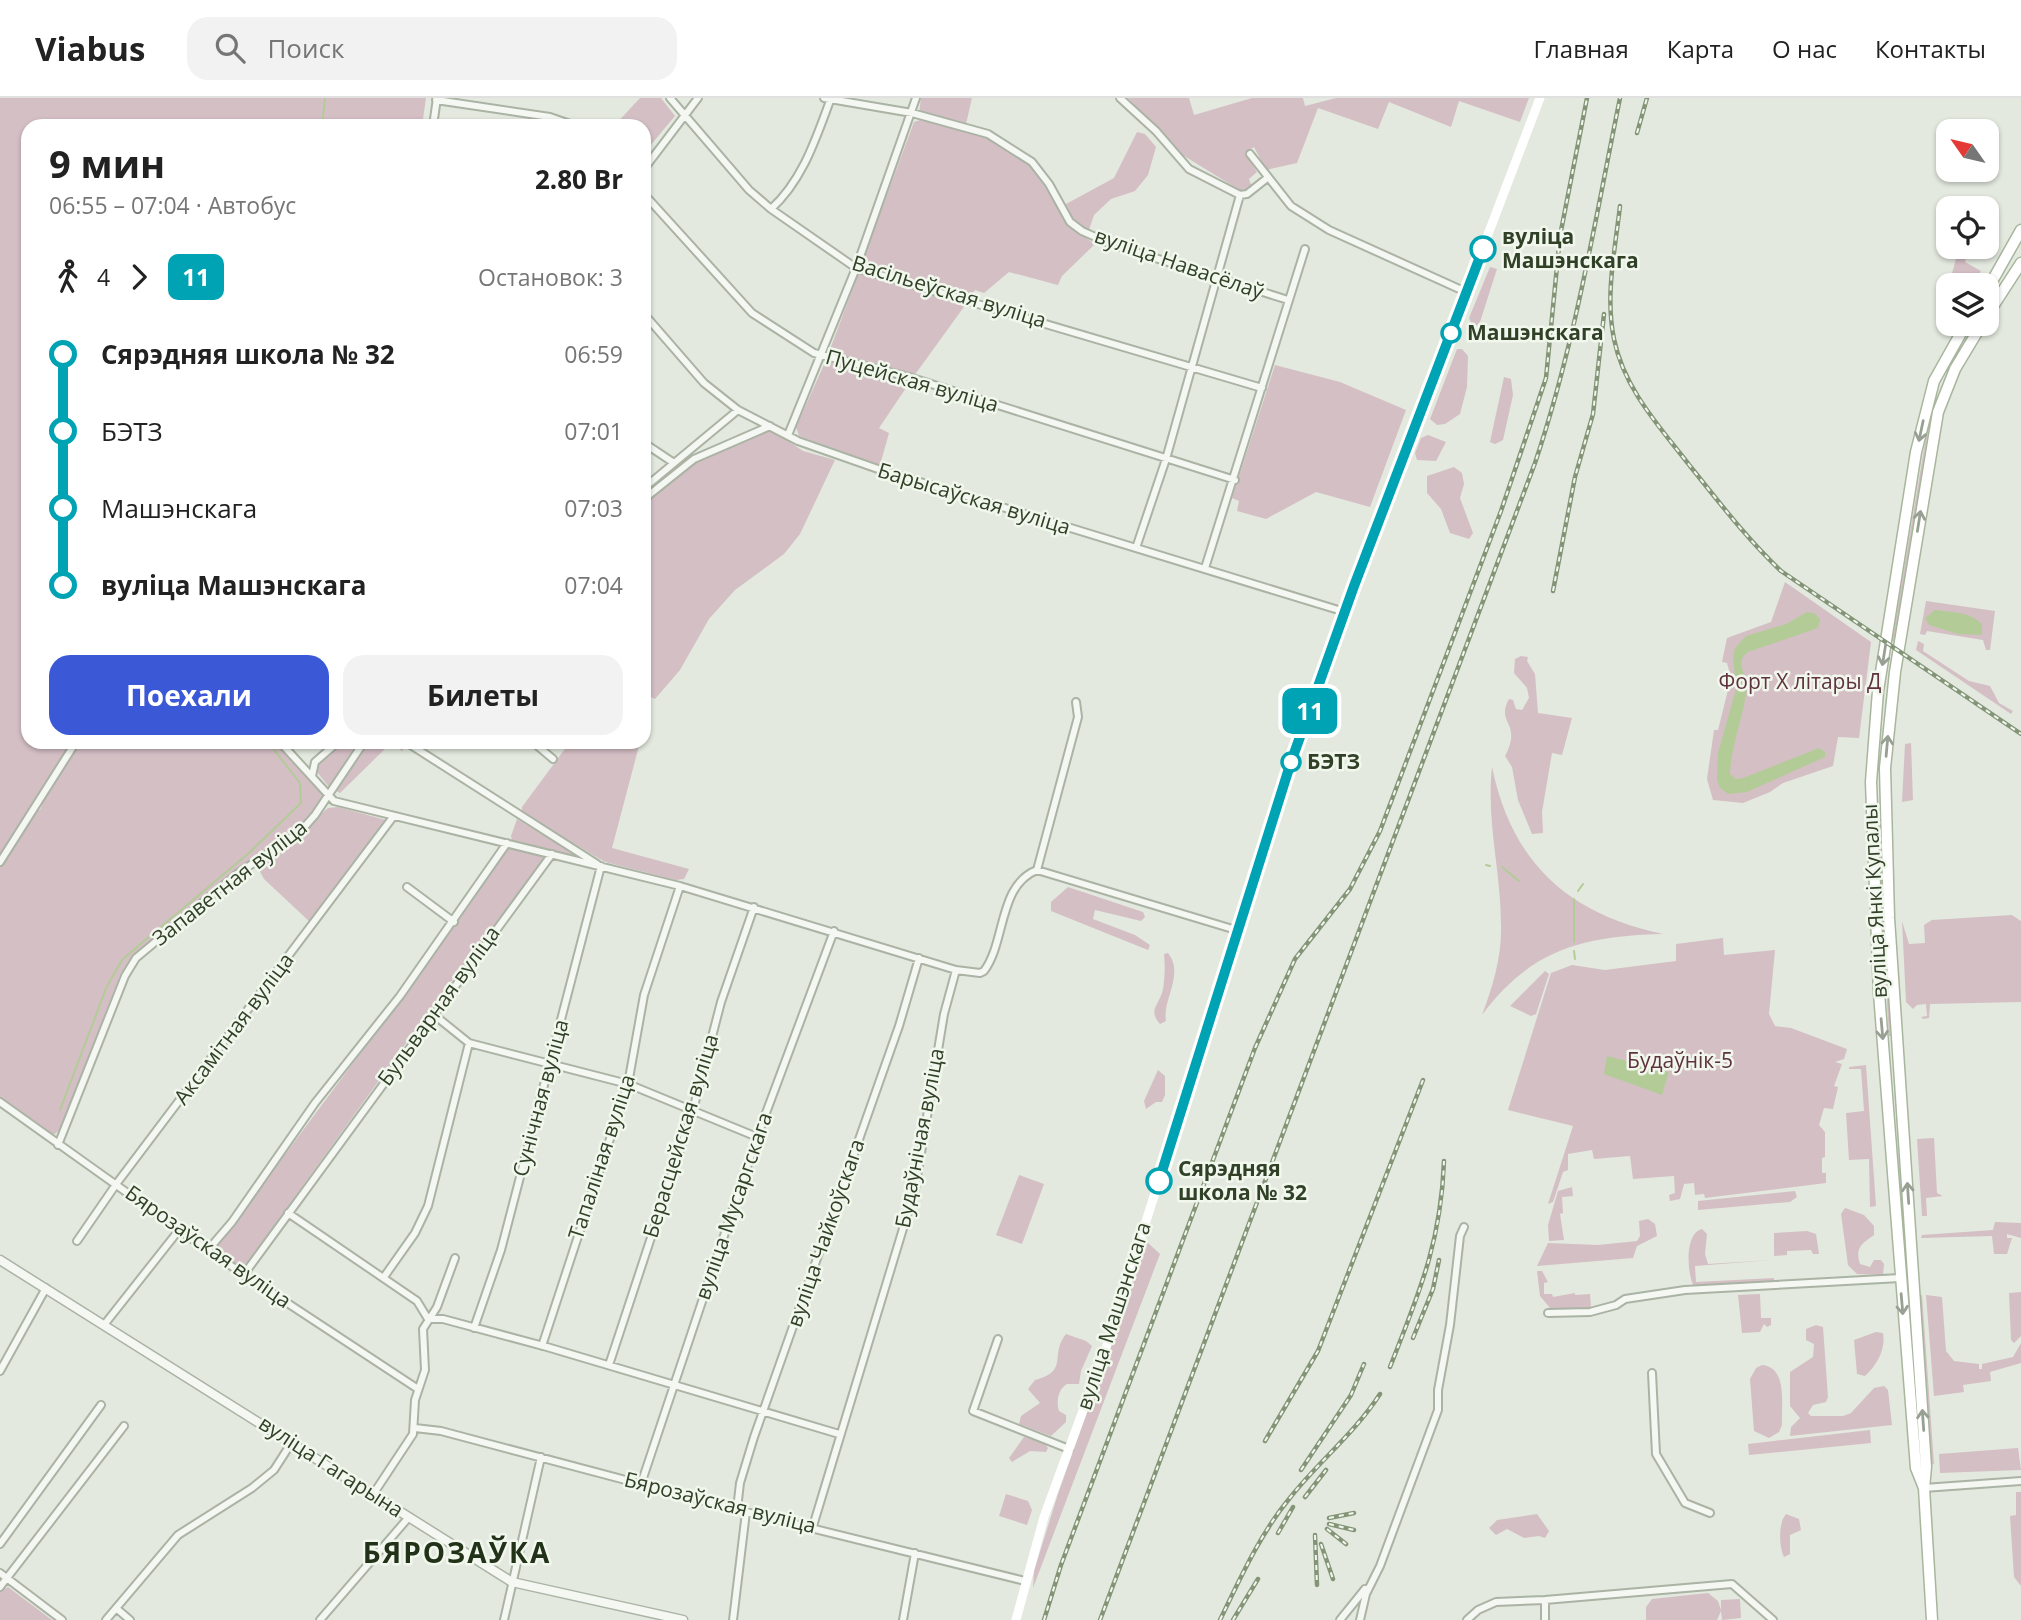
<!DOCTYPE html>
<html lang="ru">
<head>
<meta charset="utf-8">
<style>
	body { margin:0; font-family:"Open Sans",sans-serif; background:#f2f2f2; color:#222; height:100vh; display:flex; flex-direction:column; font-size:26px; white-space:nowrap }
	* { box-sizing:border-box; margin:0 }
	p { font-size:23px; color:#767676 }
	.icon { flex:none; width:38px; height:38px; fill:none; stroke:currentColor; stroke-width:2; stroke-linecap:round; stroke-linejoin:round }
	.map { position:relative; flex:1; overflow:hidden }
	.drawer { position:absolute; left:21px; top:21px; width:630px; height:630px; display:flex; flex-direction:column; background:#fff; border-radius:21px; box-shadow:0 2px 5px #0004 }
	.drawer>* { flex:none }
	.badge { padding:0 14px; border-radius:10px; font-size:24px; line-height:46px }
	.needle { width:46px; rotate:304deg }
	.fabs { position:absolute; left:1936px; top:21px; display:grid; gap:14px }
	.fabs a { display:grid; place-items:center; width:63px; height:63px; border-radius:14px; background:#fff; box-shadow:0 2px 5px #0004; font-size:35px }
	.map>.badge { position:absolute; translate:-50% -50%; box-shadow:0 0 0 4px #fff }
	.legs { display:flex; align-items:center; gap:10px; height:77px; padding:0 28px; font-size:23px }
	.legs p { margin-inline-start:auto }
	.overview { display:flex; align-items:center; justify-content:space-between; height:119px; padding:0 28px }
	h1 { font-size:38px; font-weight:700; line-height:52px }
	.cta { display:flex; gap:14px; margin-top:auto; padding:14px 28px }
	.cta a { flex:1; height:80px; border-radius:21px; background:#3b58d7; color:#fff; font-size:28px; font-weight:700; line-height:80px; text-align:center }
	.cta a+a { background:#f2f2f2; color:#222 }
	ul { padding:0 28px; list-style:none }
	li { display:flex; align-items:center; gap:24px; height:77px; font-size:26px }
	li i { display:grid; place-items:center; width:10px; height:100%; margin:0 9px; background:currentColor }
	li i::after { content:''; width:18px; height:18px; margin:-9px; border:5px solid; border-radius:50%; background:#fff }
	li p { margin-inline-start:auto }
	li:first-child i { background:linear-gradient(#0000 50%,currentColor 0) }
	li:last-child i { background:linear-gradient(currentColor 50%,#0000 0) }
	header { display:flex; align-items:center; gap:42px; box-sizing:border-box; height:98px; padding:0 35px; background:#fff; border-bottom:2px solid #e0e0e0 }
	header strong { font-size:33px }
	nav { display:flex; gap:38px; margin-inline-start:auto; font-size:24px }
	.search { width:490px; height:63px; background:#f2f2f2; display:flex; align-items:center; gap:18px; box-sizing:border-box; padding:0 24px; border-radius:21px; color:#767676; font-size:26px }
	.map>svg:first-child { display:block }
	.green { fill:#d4bfc5 }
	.water { fill:#b3cc97 }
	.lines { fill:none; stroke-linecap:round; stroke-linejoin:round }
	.stream { stroke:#b3cc97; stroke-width:2 }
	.minor-casing { stroke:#aab3a4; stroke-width:10 }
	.tertiary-casing { stroke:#aab3a4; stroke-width:11 }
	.primary-casing { stroke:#a8b69d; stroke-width:13 }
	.minor { stroke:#f4f7f2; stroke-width:6 }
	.tertiary { stroke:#f4f7f2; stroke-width:8 }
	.secondary { stroke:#fff; stroke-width:9 }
	.primary { stroke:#fff; stroke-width:10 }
	.rail-casing { stroke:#839477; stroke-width:4.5 }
	.rail { stroke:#f2f7ee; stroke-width:2; stroke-dasharray:5; stroke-linecap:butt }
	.oneway { stroke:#98a093 }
	.line-1-casing { stroke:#fff; stroke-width:16 }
	.line-1 { stroke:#00a3b4; stroke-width:10 }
	.stop-1-dot { fill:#fff; stroke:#00a3b4; stroke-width:3.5 }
	.labels { text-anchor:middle; stroke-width:5; stroke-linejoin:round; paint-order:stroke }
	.stop-label { font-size:21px; font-weight:bold; fill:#314127; stroke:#f2f7ee; text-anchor:start }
	.street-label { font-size:21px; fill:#314127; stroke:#f2f7ee }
	.park-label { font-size:21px; fill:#5e333d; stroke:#f2f7ee }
	.district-label { font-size:28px; font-weight:bold; letter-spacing:2px; fill:#223219; stroke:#f2f7ee }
</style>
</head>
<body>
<header>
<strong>Viabus</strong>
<div class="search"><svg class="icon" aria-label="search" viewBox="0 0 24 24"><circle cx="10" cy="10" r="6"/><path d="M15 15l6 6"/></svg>Поиск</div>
<nav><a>Главная</a><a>Карта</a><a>О нас</a><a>Контакты</a></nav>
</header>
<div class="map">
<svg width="2021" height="1522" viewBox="0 0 2021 1522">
	<rect width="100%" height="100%" fill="#e3e9df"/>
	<!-- green -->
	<path class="green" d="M0 0H426L422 28H28V644H72L33 708 40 712 47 694 79 644H276L323 698 311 718 232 775 131 859 120 877 60 1031 55 1036 48 1037 0 1000V769L4 764 0 760Z
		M640 0H661L675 18 644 55V28H614Z
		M921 0H972L966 26 919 15Z
		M1128 0H1189L1194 17 1252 0H1303L1305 8 1336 0H1529L1520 24 1459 3 1451 29 1389 4 1378 31 1318 10 1297 65 1266 72 1254 49 1245 55 1257 74 1249 81 1252 89 1241 93 1181 56Z
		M920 22C957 30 1008 39 1033 72 1054 99 1064 127 1095 146L1062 178 1058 187 1009 174 984 195 975 192 971 198 861 167 914 24Z
		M1137 34 1145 36 1156 49 1148 77 1135 93 1111 101 1094 117 1089 132C1077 127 1070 118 1066 106L1114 80Z
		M1959 149H1970L1965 164 1981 173 1973 187H1949Z
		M1490 169 1497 171 1480 224 1476 228 1472 227 1469 220Z
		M859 174 966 206 914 278 829 254Z
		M1457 251H1462L1468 258 1467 289 1460 316 1445 326 1437 327 1430 321Z
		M827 260 910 284 879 330 889 335 880 367 799 338 796 329Z
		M1275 267 1340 284 1406 312 1370 409 1316 394 1266 421 1237 413 1239 403 1232 400Z
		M1504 279 1511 281 1513 297 1503 342 1495 346 1490 344Z
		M1931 309H1932L1896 544 1892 543Z
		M770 331 803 353 835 362 800 436 784 456 735 492 709 521 680 572 655 601 644 596V405L696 362Z
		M1428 337 1446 344 1436 363 1417 362 1415 355 1421 340Z
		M1454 369 1462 375 1464 386 1460 400 1473 435 1469 441 1450 435 1441 411 1427 395V378Z
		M1785 484 1871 544 1859 640 1838 639 1833 668 1783 685 1770 694 1743 705 1713 702 1707 681 1714 632H1718L1731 580 1727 565 1722 564 1727 540 1771 524Z
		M1926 503 1995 513 1990 552H1986L1983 542 1927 533 1925 537 1920 536Z
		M1918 543 1924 546 1923 553 1969 583 1990 588 1999 605 2013 613 2011 616 1916 552Z
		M1521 558 1528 559 1527 563 1535 576 1538 615 1572 620 1562 657 1552 655 1542 714 1543 735 1532 736 1518 702 1512 669 1505 658C1523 624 1495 626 1509 601L1513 602 1516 611 1522 612 1529 600 1527 590 1514 575 1515 561Z
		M344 644H409L402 653 391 645 340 695 329 689 317 674 320 664Z
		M570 644H640L612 750 689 771 684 781 676 782 605 764 522 715V709Z
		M1911 645 1913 702 1902 704 1905 646Z
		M1492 669C1512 765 1568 816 1663 836 1583 838 1531 851 1482 917 1493 888 1502 858 1501 827 1501 773 1486 723 1492 669Z
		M1878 700 1893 938H1889L1875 701Z
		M338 709 386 722 311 825 264 781 258 770 328 710Z
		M517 721 579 759 512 742 511 738Z
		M509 750 546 759 440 898 247 1165 239 1168 217 1153 216 1149 447 839Z
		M1068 789 1143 814 1145 819 1141 823 1095 812 1093 821 1135 837 1150 847 1148 852 1051 813V804Z
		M2012 817 2021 823V904L1930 906 1929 920 1923 921 1921 919 1927 918 1926 906 1917 907 1913 911 1906 904 1902 823 1909 846 1925 845 1924 827 1932 822Z
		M1723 840 1724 857 1775 852 1769 916 1775 928 1791 930 1847 951 1844 961 1835 964 1842 966 1834 988 1838 989 1833 1011 1824 1010 1819 1027 1825 1034V1059L1822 1060V1075H1826V1085L1705 1100 1704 1096 1695 1097 1694 1085 1684 1086 1680 1101 1670 1103 1669 1097 1675 1095 1674 1078 1633 1081 1630 1058 1594 1061 1592 1052 1568 1056V1072L1563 1074 1553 1104 1548 1106 1573 1028 1508 1012 1551 875 1572 867 1605 872 1676 863V846Z
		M1168 855C1185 876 1162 902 1166 923L1160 926C1147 911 1160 907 1163 891 1165 880 1165 866 1164 856Z
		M1545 873 1549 876 1536 916 1531 918 1510 908Z
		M1866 967 1876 1108 1870 1109 1869 1061 1849 1062 1846 1015 1864 1013 1861 971H1849V969Z
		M1158 972 1165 978V997L1162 1004H1156L1146 1011 1144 1003Z
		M1934 1040 1937 1095 1943 1098 1926 1100 1927 1118H1922L1917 1041Z
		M1019 1077 1044 1086 1022 1146 996 1137Z
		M1572 1089 1573 1098 1562 1099 1563 1115 1560 1116 1564 1142 1549 1143 1548 1127 1558 1093Z
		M1795 1093 1797 1099 1790 1104 1698 1112V1103Z
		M1845 1110 1864 1117 1874 1128V1137C1861 1146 1855 1150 1860 1166L1870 1169 1874 1162H1881L1884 1166 1883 1177 1857 1176 1848 1167 1841 1116Z
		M1648 1121 1655 1126 1657 1138 1637 1148 1633 1160 1537 1168 1548 1145 1598 1147 1637 1143 1640 1138 1639 1123Z
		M1995 1124 2021 1125V1140L2007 1136V1140H2012L2007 1156H1994L1992 1138 1921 1140 1922 1137 1993 1132Z
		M1702 1131 1707 1136 1705 1156 1708 1166 1772 1162 1695 1168 1696 1184 1774 1180V1184L1694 1188C1688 1180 1683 1136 1702 1131Z
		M1807 1133 1816 1136 1819 1156H1813L1811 1152 1787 1153V1157L1774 1158V1135Z
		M1147 1144 1160 1156 1033 1490 1034 1473 1058 1396Z
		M1537 1173H1542L1548 1184 1544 1185V1196H1552L1553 1199 1575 1195V1197L1590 1196 1591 1210H1550L1540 1198Z
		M2021 1194V1238L2014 1245 2011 1242 2009 1195Z
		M1760 1196 1761 1220H1771V1227L1767 1229 1764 1226 1760 1234 1742 1235 1738 1197Z
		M1922 1197 1934 1366 1930 1367 1919 1198Z
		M1926 1197 1942 1199 1946 1253 1954 1263 1979 1266V1271H1982V1266L2013 1259 2021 1245V1265L1990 1274 1991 1283 1963 1287 1964 1294 1934 1298Z
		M1816 1227 1823 1229 1828 1299 1826 1304 1813 1307 1808 1315 1811 1318H1843L1851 1315 1874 1290 1884 1288 1888 1292 1892 1327 1790 1338 1791 1329 1800 1320 1790 1308V1274L1813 1259 1814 1246 1806 1242V1231Z
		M1876 1234 1883 1235C1886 1251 1877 1267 1865 1278L1857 1276 1854 1242Z
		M1066 1236 1086 1243 1092 1248 1081 1273 1079 1286H1067C1058 1291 1056 1304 1059 1313L1066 1317V1324L1051 1338 1019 1326 1021 1318 1040 1305 1028 1291 1035 1282C1070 1273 1049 1257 1066 1236Z
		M1762 1267C1788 1269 1781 1307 1782 1327L1779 1334 1769 1340 1754 1333 1750 1281 1756 1270Z
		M1870 1332 1871 1345 1749 1357 1748 1346Z
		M1024 1339 1044 1345 1048 1350 1046 1354 1030 1353 1012 1364 1009 1360Z
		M2018 1350 2021 1372 1940 1375 1939 1356Z
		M2016 1394H2021V1488L2014 1479 2010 1418 2016 1417Z
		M1006 1396 1028 1403 1032 1412 1027 1427 999 1418Z
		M1537 1416 1549 1433 1545 1440 1539 1438 1524 1440 1507 1431 1496 1437 1489 1430 1497 1422Z
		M1786 1416 1799 1421 1801 1432 1790 1437V1456L1784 1459C1779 1449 1778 1425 1786 1416Z
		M8 1489 52 1522H0V1494Z
		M1708 1495 1718 1503 1721 1512V1502L1740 1501 1741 1520 1722 1522 1721 1513 1717 1522H1646V1509L1652 1501Z"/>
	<!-- water -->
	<path class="water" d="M1935 512C1952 514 1970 514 1982 526V537L1958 536 1929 527 1925 520Z
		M1807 514 1814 515 1820 521 1818 530 1748 554C1733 566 1748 575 1747 589 1744 618 1731 647 1730 676L1736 681 1743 680 1819 650 1825 654V659L1747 694 1728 696 1720 690 1717 682 1718 655 1736 591 1733 559 1735 550 1746 538 1786 526Z
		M1607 958 1669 974 1662 997 1604 976Z"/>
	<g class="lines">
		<!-- stream -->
		<path class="stream" d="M322 28 325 0
			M1486 767 1490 768
			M1502 769 1519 783
			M1578 793 1583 786
			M156 833 250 754 301 705 300 685 268 644
			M1574 844V801
			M1574 853 1575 861
			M60 1012 107 888 122 862 151 837"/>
		<!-- minor casing -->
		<g class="minor-casing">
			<path id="minor" d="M670 0 749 92 771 111 856 170 1262 290
				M824 0 912 15 988 36 1032 64 1049 86 1070 124 1082 133 1111 146 1288 202
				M1120 0 1156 33 1189 71 1240 97 1247 96 1266 81
				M436 2 550 19 576 28
				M433 28 437 0
				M1250 56 1291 108 1329 132 1466 194
				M644 71 698 0
				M644 96 752 215 814 255 909 279 1235 382
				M771 111C803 82 816 40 831 0
				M644 216 704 285 738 312 798 343 878 371 1345 514
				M788 337 856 170 916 0
				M644 345 674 365
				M644 390 738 312
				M644 401 694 361 770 328
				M1136 450 1166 361 1240 97
				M1205 470 1305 151
				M280 644 334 703 680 788 956 872 980 875 984 873C1006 844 998 787 1037 772
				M406 644 597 766
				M533 644 553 661
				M312 678 315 664 338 644
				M0 764 76 644
				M1037 772 1236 832
				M1037 772 1078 619 1076 604
				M407 789 454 824
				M433 916 469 945 628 986 757 1039
				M0 1004 213 1156 418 1291
				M58 1047 125 878 136 860 237 776 300 734 315 717 364 644
				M288 1115 417 1203 428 1221H443L547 1249 839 1336
				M77 1143 117 1085 393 719
				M208 1152 232 1124 315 1005 400 898 507 745
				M245 1175 552 756
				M384 1179 415 1135 428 1108 469 945
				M1548 1215 1590 1214 1616 1207 1625 1201 1685 1192 1900 1180
				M104 1227 179 1132
				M474 1230 501 1152 601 768
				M998 1241 973 1313 1069 1351
				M542 1248 628 986 644 897 680 788
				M609 1267 693 1012 721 904 754 809
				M0 1273 46 1190
				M1652 1275 1656 1356 1685 1405 1710 1415
				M415 1330 441 1333 746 1414 1025 1483
				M641 1386 757 1039 834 833
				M1924 1390 2021 1383
				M374 1395 413 1336 415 1302 425 1272 423 1231 437 1209 455 1160
				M737 1411 740 1385 754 1339 899 928 919 860
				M813 1428 915 1091 944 916 956 872
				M0 1446 101 1307
				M0 1475 62 1522
				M0 1489 124 1328
				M116 1510 130 1522
				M106 1522 178 1437 252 1390 274 1372 292 1344
				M320 1522 409 1419
				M504 1522 541 1359
				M733 1522 746 1414
				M903 1522 915 1455
				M1340 1522 1365 1491
				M1360 1522 1366 1496 1380 1468 1438 1312V1292L1450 1227 1460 1138 1464 1129
				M1467 1522 1478 1512 1496 1504 1545 1502 1732 1486 1773 1522
				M1545 1522V1502"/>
		</g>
		<!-- tertiary casing -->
		<g class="tertiary-casing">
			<path id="tertiary" d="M0 1162 512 1484 683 1522"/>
		</g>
		<!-- primary casing -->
		<g class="primary-casing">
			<path id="primary" d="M1986 194 2021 132
				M1986 219 2021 165
				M1924 1390 1916 1370 1879 895 1871 684 1878 593 1916 354 1934 283 1966 226
				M1932 1522 1924 1390 1926 1369 1889 820 1885 670 1895 574 1938 314 1955 271 1982 226"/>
		</g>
		<!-- minor -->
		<use href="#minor" class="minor"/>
		<!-- tertiary -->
		<use href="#tertiary" class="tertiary"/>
		<!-- secondary -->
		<path class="secondary" d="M1016 1522 1044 1419 1107 1247 1291 664 1354 488 1540 0"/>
		<!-- primary -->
		<use href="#primary" class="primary"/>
		<!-- rail casing -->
		<g class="rail-casing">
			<path id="rail" d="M1637 35 1647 0
				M1620 108C1615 152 1605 198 1614 241 1624 291 1660 329 1690 368 1719 404 1747 441 1781 473L2021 636
				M1553 493 1575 379 1593 316 1604 216
				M1413 1240 1433 1191 1439 1162
				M1390 1269C1419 1195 1441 1145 1444 1063
				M1265 1343 1318 1253 1423 982
				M1301 1372 1351 1297 1364 1266
				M1305 1399 1326 1372
				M1329 1420 1354 1415
				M1329 1426 1354 1432
				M1327 1431 1346 1446
				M1278 1435 1293 1409
				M1315 1437 1317 1487
				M1321 1446 1333 1481
				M1044 1522 1061 1467 1255 950 1295 861 1350 791 1380 733 1501 413 1546 280 1560 138 1587 0
				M1100 1522 1535 365C1575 246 1595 123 1620 0
				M1220 1522C1240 1481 1260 1436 1289 1401 1318 1364 1354 1336 1380 1296
				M1233 1522 1258 1481"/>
		</g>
		<!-- rail -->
		<use href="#rail" class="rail"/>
	</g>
	<!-- one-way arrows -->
	<defs><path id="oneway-shaft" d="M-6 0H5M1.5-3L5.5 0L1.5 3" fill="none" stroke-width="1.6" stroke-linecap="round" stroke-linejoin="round" transform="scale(1.75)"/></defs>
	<g class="oneway">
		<use href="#oneway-shaft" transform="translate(1921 333) rotate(102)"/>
		<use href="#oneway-shaft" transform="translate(1919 423) rotate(-81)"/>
		<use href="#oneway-shaft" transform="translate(1884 557) rotate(99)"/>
		<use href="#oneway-shaft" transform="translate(1887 648) rotate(-85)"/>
		<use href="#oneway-shaft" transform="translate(1882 931) rotate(85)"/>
		<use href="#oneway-shaft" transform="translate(1908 1095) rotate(-94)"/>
		<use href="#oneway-shaft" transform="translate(1902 1206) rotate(85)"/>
		<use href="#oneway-shaft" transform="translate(1923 1322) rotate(-94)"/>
	</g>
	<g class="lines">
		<!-- line-1 casing -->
		<g class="line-1-casing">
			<path id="line-1" d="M1159 1083 1291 664 1354 488 1483 151"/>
		</g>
		<!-- line-1 -->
		<use href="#line-1" class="line-1"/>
	</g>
	<!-- markers -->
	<g class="stop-1-dot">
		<circle cx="1483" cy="151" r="12"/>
		<circle cx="1451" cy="235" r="9"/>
		<circle cx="1291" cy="664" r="9"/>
		<circle cx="1159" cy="1083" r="12"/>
	</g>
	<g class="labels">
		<!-- stop labels -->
		<g class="stop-label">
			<text x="1502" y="146">вуліца<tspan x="1502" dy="24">Машэнскага</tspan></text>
			<text x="1467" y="242">Машэнскага</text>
			<text x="1307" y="671">БЭТЗ</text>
			<text x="1178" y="1078">Сярэдняя<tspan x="1178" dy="24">школа № 32</tspan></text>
		</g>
		<!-- street labels -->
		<g class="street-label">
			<text transform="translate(1179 166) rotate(19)" y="7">вуліца Навасёлаў</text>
			<text transform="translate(949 194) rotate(17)" y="7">Васільеўская вуліца</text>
			<text transform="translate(912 283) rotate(16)" y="7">Пуцейская вуліца</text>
			<text transform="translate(974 401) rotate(17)" y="7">Барысаўская вуліца</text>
			<text transform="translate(230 785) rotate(-38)" y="7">Запаветная вуліца</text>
			<text transform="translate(1875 803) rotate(-93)" y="7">вуліца Янкі Купалы</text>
			<text transform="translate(439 908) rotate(-54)" y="7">Бульварная вуліца</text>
			<text transform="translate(234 931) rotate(-53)" y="7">Аксамітная вуліца</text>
			<text transform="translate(541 1000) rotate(-75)" y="7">Сунічная вуліца</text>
			<text transform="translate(681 1038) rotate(-73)" y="7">Берасцейская вуліца</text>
			<text transform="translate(920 1040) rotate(-79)" y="7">Будаўнічая вуліца</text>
			<text transform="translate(602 1059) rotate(-72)" y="7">Тапаліная вуліца</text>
			<text transform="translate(734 1108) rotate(-71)" y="7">вуліца Мусаргскага</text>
			<text transform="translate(826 1135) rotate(-71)" y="7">вуліца Чайкоўскага</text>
			<text transform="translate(208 1149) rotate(35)" y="7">Бярозаўская вуліца</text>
			<text transform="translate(1114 1218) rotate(-72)" y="7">вуліца Машэнскага</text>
			<text transform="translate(331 1369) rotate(33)" y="7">вуліца Гагарына</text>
			<text transform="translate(720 1405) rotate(14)" y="7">Бярозаўская вуліца</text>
		</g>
		<!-- park labels -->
		<g class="park-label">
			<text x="1800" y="591">Форт X літары Д</text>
			<text x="1680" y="970">Будаўнік-5</text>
		</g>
		<!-- district labels -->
		<g class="district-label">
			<text x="457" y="1465">БЯРОЗАЎКА</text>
		</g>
	</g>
</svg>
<div class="fabs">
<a><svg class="needle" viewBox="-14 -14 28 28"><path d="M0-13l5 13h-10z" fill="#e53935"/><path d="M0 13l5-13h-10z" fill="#767676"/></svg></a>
<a><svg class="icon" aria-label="locate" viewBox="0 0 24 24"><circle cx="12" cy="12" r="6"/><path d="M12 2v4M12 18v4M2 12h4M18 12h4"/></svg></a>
<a><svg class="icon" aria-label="layers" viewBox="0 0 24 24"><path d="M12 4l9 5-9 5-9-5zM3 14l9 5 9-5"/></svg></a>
</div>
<b class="badge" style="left:1310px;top:613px;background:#00a3b4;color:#fff">11</b>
<section class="drawer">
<div class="overview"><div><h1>9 мин</h1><p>06:55 – 07:04 · Автобус</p></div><b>2.80 Br</b></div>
<div class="legs"><svg class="icon" aria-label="walk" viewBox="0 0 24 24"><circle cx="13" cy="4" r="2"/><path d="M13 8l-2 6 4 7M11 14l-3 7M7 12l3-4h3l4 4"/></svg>4<svg class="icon" aria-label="forward" viewBox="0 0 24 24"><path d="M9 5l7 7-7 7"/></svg><b class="badge" style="background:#00a3b4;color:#fff">11</b><p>Остановок: 3</p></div>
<ul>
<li><i style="color:#00a3b4"></i><b>Сярэдняя школа № 32</b><p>06:59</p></li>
<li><i style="color:#00a3b4"></i><span>БЭТЗ</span><p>07:01</p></li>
<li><i style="color:#00a3b4"></i><span>Машэнскага</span><p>07:03</p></li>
<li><i style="color:#00a3b4"></i><b>вуліца Машэнскага</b><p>07:04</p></li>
</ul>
<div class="cta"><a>Поехали</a><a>Билеты</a></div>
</section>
</div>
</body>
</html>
